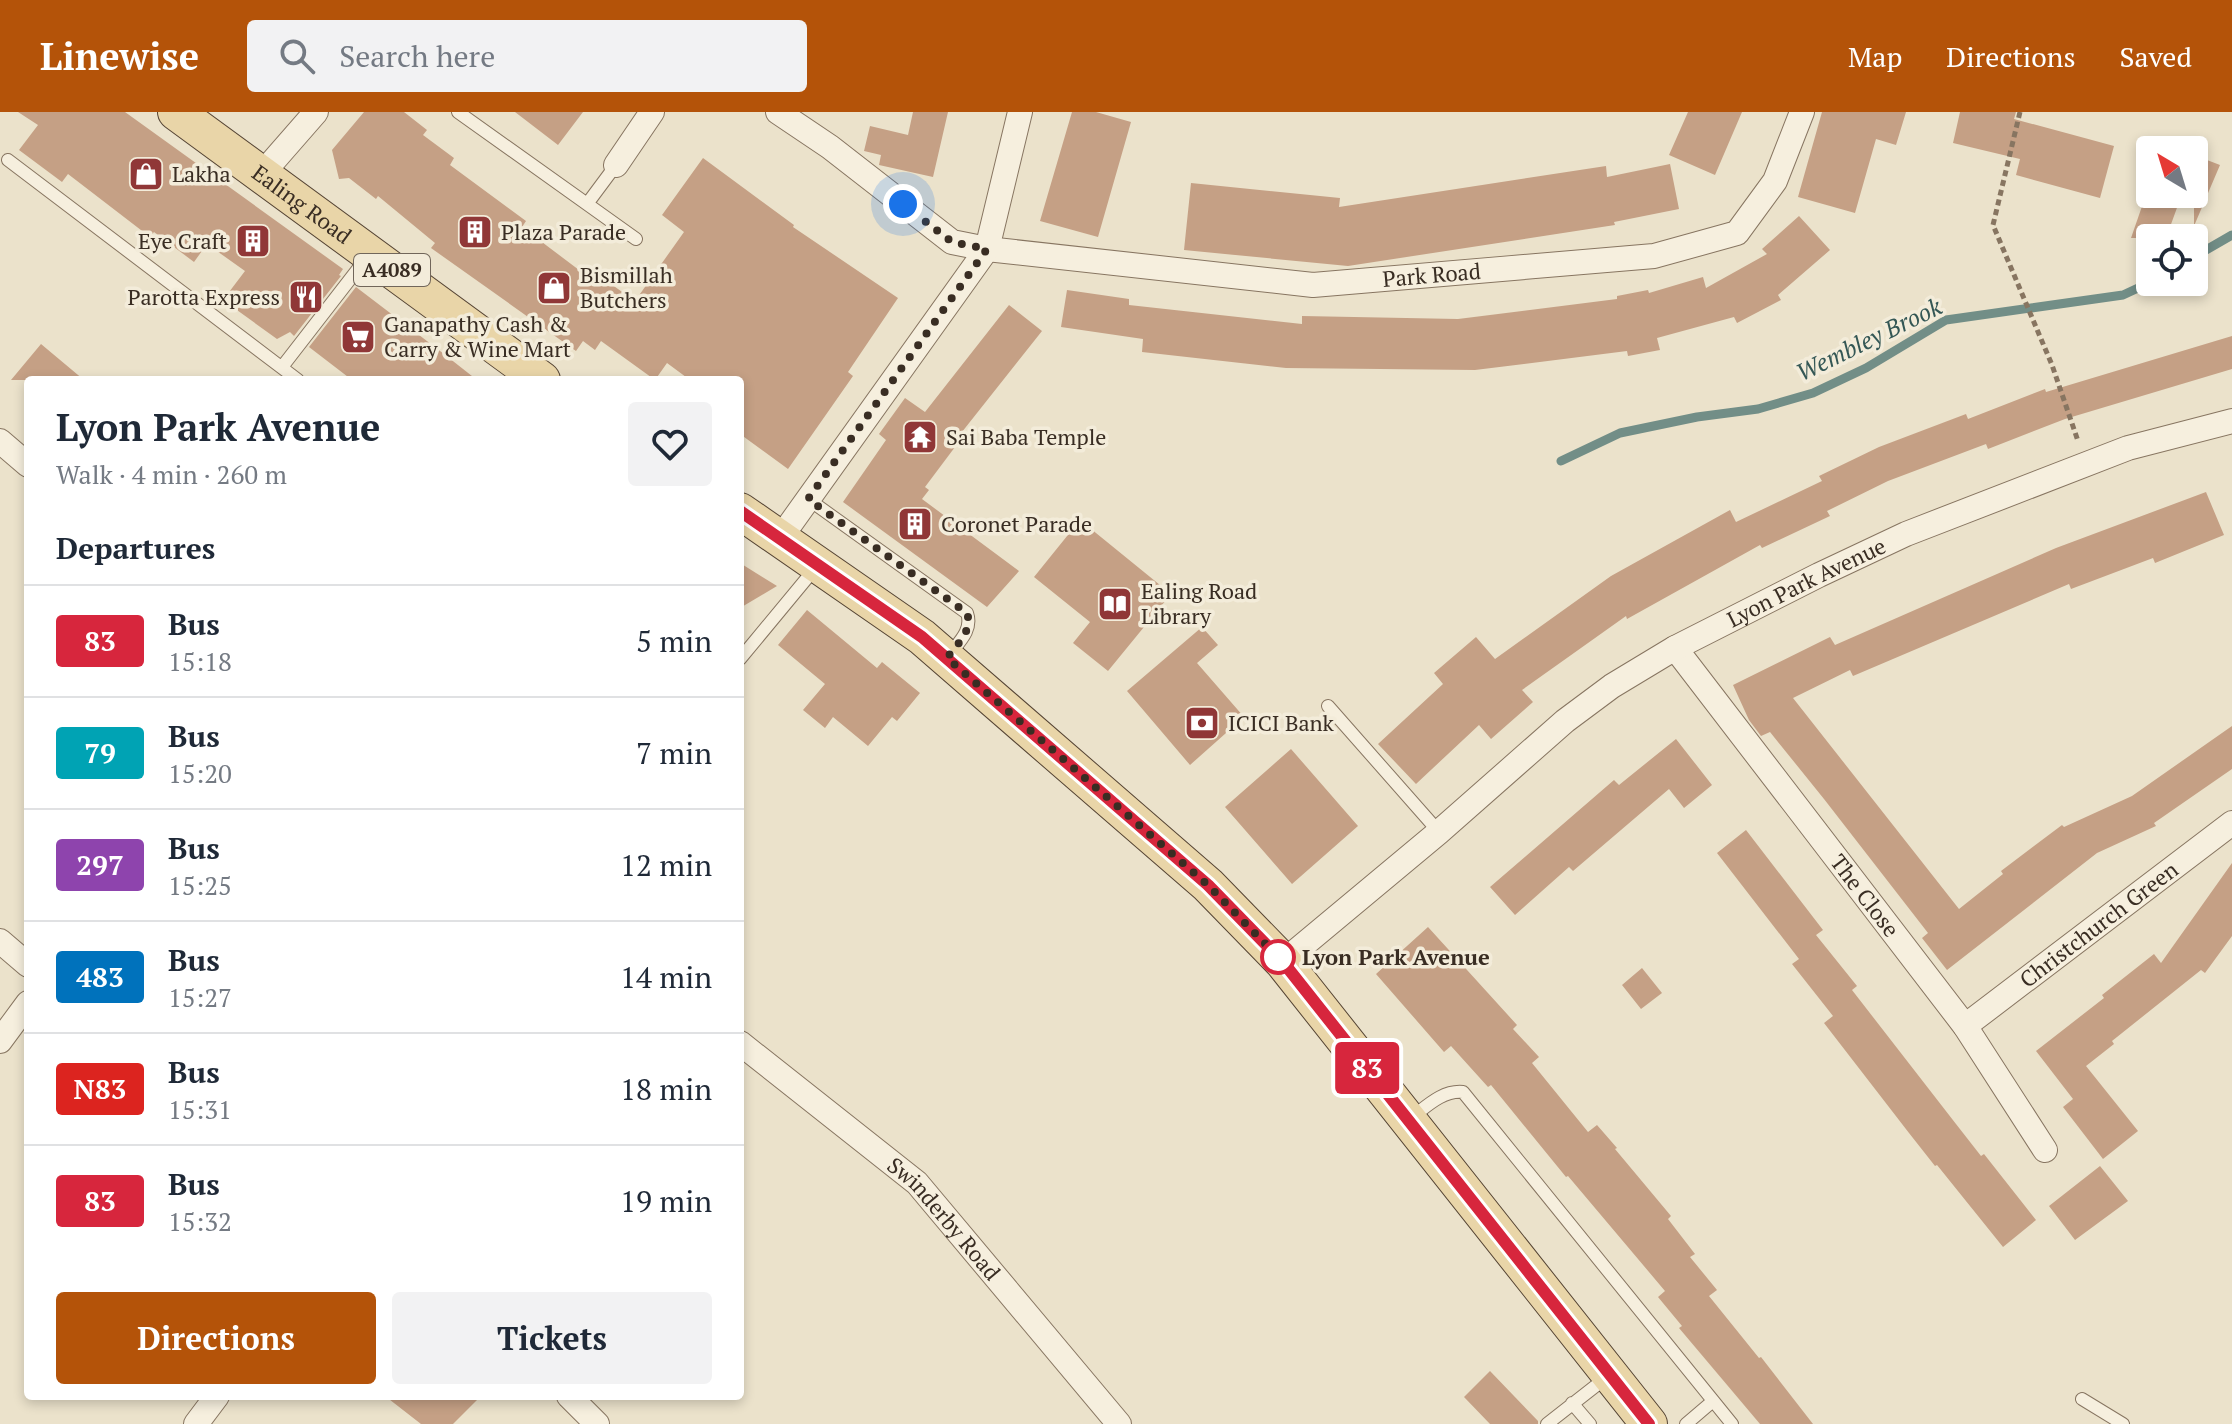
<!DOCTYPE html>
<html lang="en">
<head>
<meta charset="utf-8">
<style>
	body { margin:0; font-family:"PT Serif",serif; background:#f2f2f3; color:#1f2937; height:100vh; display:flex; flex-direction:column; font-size:30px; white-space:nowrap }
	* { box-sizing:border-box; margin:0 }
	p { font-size:26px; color:#747a83 }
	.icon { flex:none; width:44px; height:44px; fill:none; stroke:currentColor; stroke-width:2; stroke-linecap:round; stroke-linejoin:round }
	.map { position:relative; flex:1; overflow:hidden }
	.sheet { position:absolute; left:24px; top:264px; width:720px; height:1024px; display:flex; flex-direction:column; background:#fff; border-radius:8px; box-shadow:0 4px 12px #0003 }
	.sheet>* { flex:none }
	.badge { padding:0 16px; border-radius:6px; font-size:28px; line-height:52px }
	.needle { width:52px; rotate:322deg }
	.fabs { position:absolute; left:2136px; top:24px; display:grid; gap:16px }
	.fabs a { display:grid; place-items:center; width:72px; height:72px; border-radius:8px; background:#fff; box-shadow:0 4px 12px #0003; font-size:40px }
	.you { position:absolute; width:40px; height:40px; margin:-20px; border:6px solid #fff; border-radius:50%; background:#1a73e8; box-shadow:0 0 0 12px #1a73e833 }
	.map>.badge { position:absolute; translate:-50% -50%; box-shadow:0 0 0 4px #fff }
	h2 { padding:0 32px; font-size:30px; line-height:72px }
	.round { display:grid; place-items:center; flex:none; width:84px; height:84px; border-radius:8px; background:#f2f2f3 }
	.head { display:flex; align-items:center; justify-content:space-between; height:136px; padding:0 32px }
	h1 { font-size:38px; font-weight:600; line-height:60px }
	.action { display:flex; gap:16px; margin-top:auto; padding:16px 32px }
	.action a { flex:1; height:92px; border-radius:8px; background:#b45309; color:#fff; font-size:32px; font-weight:600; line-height:92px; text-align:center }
	.action a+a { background:#f2f2f3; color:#1f2937 }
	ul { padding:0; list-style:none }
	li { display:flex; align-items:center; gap:24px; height:112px; padding:0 32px; border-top:2px solid #e0e1e3 }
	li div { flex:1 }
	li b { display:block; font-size:30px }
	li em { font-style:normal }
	li .badge { min-width:88px; font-weight:700; text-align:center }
	header { display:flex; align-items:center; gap:48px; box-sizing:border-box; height:112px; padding:0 40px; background:#b45309; color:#fff }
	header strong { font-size:38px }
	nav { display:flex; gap:44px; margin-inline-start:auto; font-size:28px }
	.search { width:560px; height:72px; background:#f2f2f3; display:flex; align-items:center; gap:20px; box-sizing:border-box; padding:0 28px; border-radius:8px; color:#747a83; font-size:30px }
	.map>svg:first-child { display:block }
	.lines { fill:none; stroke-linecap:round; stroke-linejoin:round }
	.stream { stroke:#728e87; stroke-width:9 }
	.building { fill:#c5a085 }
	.lane-casing { stroke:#877561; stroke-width:14 }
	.street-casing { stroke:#877561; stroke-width:26 }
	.primary-casing { stroke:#554434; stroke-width:38 }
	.path { stroke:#877561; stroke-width:5; stroke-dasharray:6 4; stroke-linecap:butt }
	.lane { stroke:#f6efde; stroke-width:12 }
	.street { stroke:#f6efde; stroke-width:24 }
	.primary { stroke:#e9d5a8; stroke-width:36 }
	.line-casing { stroke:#fff; stroke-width:18 }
	.line { stroke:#d7263d; stroke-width:12 }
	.walk { stroke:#392d23; stroke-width:8; stroke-dasharray:0 14.4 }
	.stop-dot { fill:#fff; stroke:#d7263d; stroke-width:4 }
	.labels { text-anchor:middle; stroke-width:7; stroke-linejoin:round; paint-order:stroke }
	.shield { fill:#f3ecda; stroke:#71665a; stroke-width:2 }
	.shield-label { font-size:20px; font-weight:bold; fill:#392d23 }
	.poi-label { font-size:22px; fill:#392d23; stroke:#f3ecda; text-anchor:start }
	.street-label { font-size:22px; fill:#392d23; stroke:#f3ecda }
	.stop-label { font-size:22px; font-weight:bold; fill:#392d23; stroke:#f3ecda; text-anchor:start }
	.water-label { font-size:24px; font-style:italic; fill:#345755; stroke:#f3ecda }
</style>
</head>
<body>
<header>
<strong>Linewise</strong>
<div class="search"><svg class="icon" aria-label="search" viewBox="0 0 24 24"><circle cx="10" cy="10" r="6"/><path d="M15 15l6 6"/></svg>Search here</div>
<nav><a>Map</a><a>Directions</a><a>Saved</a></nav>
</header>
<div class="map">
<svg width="2232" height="1312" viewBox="0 0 2232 1312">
	<rect width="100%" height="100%" fill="#ebe2cb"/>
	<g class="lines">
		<!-- stream -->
		<path class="stream" d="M2194 145 2232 123
			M1561 349 1620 321 1697 305 1758 297 1813 281 1866 256 1946 208 2123 183 2151 170"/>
	</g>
	<!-- building -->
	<path class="building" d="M18 0H125L343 157 339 163 341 164 294 224 290 220 277 227 223 188 245 159 207 132 194 150 154 120 150 125 68 62 62 70 19 38 38 13Z
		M364 0H404L427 18 423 23 454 46 450 53 526 109 522 115 579 158 584 153 635 189 684 120 662 103 703 46 794 113 793 115 898 186 848 260 853 264 788 357 740 322V268H690L667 251 655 268 601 229 595 238 583 229 576 239 431 136 435 131 378 84 376 87 349 66 339 67 332 38Z
		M515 0H583L558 33Z
		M913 0H948L933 65 879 53 881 43 864 39 870 14 908 23Z
		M1072 0H1096L1131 10 1098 125 1040 109Z
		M1688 0H1742L1715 63 1669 43Z
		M1822 0H1906L1896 33 1876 27 1855 101 1798 85Z
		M1960 0H2016L2014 7 2114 34 2100 86 2016 63 2020 47 1953 31Z
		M2194 43 2220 53 2194 114Z
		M1670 52 1679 97 1614 110 1615 113 1348 154 1184 138 1191 71 1340 86 1339 95 1606 54 1607 65Z
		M2148 77 2150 82H2182L2166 126H2131Z
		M1799 104 1830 138 1778 183 1781 188 1737 211 1734 205 1657 226 1660 238 1628 244 1627 239 1475 258 1286 256 1142 240 1143 227 1061 215 1067 178 1129 187V193L1302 212V204L1458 207 1617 187V184L1648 178 1649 181 1703 165 1706 176 1767 142 1762 137Z
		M356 175 444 242 477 268H352L309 235Z
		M1009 193 1042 219 958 325 961 327 925 375 929 378 922 387 1019 459 987 495 843 390 886 328 879 322 905 286 925 300Z
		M2232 224V257L2065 307 1988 337 1986 332 1888 369 1827 399 1830 404 1762 436 1760 433 1627 507 1626 504 1522 578 1533 590 1491 627 1479 613 1416 672 1378 632 1443 572 1434 561 1476 525 1495 547 1611 464 1730 398 1736 410 1822 369 1819 364 1879 335 1966 302 1968 307 2045 277 2046 280Z
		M41 232 84 268H11Z
		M2206 380 2224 423 2155 451 2153 446 2071 477 2069 472 1853 564 1850 558 1793 586 1959 797 2003 762 2001 759 2062 713 2064 715 2132 684 2232 614V657L2154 711 2156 714 2097 741 1947 858 1922 826 1928 821 1824 687 1770 620 1761 624 1749 608 1733 573 1830 525 1835 533 2056 436Z
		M1080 408 1171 482 1108 559 1073 531 1090 510 1034 465Z
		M740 451 777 474 740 496Z
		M807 498 877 556 882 550 920 581 897 609 892 605 868 634 833 605 825 616 803 598 825 572 778 533Z
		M1202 515 1218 533 1197 551 1244 605 1190 653 1127 579Z
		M1676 627 1712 673 1684 696 1669 677 1573 759 1569 755 1515 803 1490 775 1614 668 1619 673Z
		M1291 637 1358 714 1292 772 1225 695Z
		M1746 718 1823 818 1816 823 1857 874 1852 878 1956 1012 1981 1044 1984 1042 2036 1108 2003 1135 1937 1053 1935 1054 1909 1021 1824 911 1833 904 1792 852 1799 847 1717 741Z
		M2232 751V824L2205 861 2201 858 2112 929 2114 932 2086 954 2138 1019 2103 1047 2063 995 2073 987 2036 939 2104 886 2102 883 2154 842 2161 851Z
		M1428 815 1517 913 1513 917 1539 945 1532 951 1588 1020 1597 1013 1617 1036 1615 1037 1671 1104 1668 1107 1695 1142 1690 1145 1717 1178 1709 1184 1759 1246 1761 1245 1813 1312H1760L1679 1216 1682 1214 1658 1185 1665 1179 1568 1064 1566 1065 1491 973 1488 975 1451 934 1444 940 1376 862Z
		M1642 856 1662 881 1641 897 1622 873Z
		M2100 1054 2128 1089 2075 1128 2049 1094Z
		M1490 1259 1538 1309V1312H1490L1464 1285Z
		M385 1284H481L453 1312H421Z"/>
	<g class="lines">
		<!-- lane casing -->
		<g class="lane-casing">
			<path id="lane" d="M458 0 587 92 616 53
				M8 48 298 268
				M587 92 636 127
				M282 255 368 144
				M808 387 967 501C973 518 959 530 949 543
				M740 547 817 454
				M1328 594 1439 720
				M1411 1006C1426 995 1442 978 1463 980L1732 1312
				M2082 1287 2123 1312
				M1572 1291 1590 1312
				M1547 1312 1607 1265
				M1686 1312 1713 1289"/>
		</g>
		<!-- street casing -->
		<g class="street-casing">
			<g id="street">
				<path id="s1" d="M778 0 830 35 952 130 987 137 1313 173 1654 144 1737 121 1775 69 1802 0"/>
				<path d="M616 53 652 0"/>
				<path d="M261 63 316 0"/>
				<path d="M0 329 28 353"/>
				<path d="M781 425 987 137 1020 0"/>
				<path id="s2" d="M1675 536 1965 914 2045 1038"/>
				<path d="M0 829 28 853"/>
				<path id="s3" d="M1283 850 1439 720 1565 609 1612 574 1675 536 1819 463 1906 422 2128 336 2232 309"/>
				<path id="s4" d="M1965 914 2232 711"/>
				<path d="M0 929 28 891"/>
				<path id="s5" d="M740 931 917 1071 1119 1312"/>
				<path d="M569 1284 597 1312"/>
				<path d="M196 1312 217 1284"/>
			</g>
		</g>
		<!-- primary casing -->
		<g class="primary-casing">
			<g id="primary">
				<path id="s6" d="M176 0 542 268"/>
				<path d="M740 399 922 525 1208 773 1283 850 1649 1312"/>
			</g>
		</g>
		<!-- path -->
		<path class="path" d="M2020 0 1993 113 2052 253 2078 329"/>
		<!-- lane -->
		<use href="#lane" class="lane"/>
		<!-- street -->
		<use href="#street" class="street"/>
		<!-- primary -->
		<use href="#primary" class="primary"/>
	</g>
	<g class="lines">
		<!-- line casing -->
		<g class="line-casing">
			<path id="line" d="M740 399 922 525 1208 773 1283 850 1649 1312"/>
		</g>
		<!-- line -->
		<use href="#line" class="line"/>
		<!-- walk -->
		<path class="walk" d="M903 92 952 130 987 137 808 387 967 501C973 519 957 532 947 546L1208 773 1283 850 1278 845"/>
	</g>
	<!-- icons -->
	<defs>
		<g id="shop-square" transform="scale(1.8)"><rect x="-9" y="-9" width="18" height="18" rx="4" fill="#903737" stroke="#f3ecda"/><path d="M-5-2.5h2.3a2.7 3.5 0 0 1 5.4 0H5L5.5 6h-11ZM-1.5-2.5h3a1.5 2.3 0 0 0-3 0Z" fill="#fff"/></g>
		<g id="building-square" transform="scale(1.8)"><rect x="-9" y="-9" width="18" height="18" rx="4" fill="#903737" stroke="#f3ecda"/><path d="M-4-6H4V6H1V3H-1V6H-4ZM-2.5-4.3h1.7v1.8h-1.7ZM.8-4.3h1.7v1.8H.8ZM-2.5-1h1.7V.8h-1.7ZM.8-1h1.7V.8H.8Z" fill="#fff"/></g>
		<g id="restaurant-square" transform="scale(1.8)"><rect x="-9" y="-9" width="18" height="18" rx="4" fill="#903737" stroke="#f3ecda"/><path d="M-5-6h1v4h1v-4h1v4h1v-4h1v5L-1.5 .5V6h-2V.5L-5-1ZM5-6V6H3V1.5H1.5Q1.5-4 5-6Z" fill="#fff"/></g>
		<g id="supermarket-square" transform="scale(1.8)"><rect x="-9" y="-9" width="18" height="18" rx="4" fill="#903737" stroke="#f3ecda"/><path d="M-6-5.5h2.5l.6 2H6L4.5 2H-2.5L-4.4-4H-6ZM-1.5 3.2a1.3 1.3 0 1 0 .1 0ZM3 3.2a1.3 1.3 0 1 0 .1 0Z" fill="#fff"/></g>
		<g id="temple-square" transform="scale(1.8)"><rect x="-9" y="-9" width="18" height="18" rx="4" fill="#903737" stroke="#f3ecda"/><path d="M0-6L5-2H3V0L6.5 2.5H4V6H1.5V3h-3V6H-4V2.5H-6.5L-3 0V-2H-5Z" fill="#fff"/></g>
		<g id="library-square" transform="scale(1.8)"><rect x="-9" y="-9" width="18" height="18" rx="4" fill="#903737" stroke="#f3ecda"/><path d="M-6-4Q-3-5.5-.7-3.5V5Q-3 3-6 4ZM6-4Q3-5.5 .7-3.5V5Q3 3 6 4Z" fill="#fff"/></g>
		<g id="bank-square" transform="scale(1.8)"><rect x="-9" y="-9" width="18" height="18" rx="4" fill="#903737" stroke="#f3ecda"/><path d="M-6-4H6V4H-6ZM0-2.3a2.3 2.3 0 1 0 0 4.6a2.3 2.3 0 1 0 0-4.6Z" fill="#fff"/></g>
	</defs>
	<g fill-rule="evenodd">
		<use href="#shop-square" x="146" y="62"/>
		<use href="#building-square" x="475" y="120"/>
		<use href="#building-square" x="253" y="129"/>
		<use href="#shop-square" x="554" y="176"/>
		<use href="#restaurant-square" x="306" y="185"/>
		<use href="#supermarket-square" x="358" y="225"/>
		<use href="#temple-square" x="920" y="325"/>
		<use href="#building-square" x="915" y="412"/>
		<use href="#library-square" x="1115" y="492"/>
		<use href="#bank-square" x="1202" y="611"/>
	</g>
	<!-- markers -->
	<circle class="stop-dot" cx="1278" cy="845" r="16"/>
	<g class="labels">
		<!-- shield labels -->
		<rect class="shield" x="354" y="142" width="76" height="32" rx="6"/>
		<g class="shield-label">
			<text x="392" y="165">A4089</text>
		</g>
		<!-- poi labels -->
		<g class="poi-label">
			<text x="172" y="70">Lakha</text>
			<text x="501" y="128">Plaza Parade</text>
			<text x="227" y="137" text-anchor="end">Eye Craft</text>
			<text x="580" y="171">Bismillah<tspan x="580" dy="25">Butchers</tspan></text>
			<text x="280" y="193" text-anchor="end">Parotta Express</text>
			<text x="384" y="220">Ganapathy Cash &amp;<tspan x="384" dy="25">Carry &amp; Wine Mart</tspan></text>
			<text x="946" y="333">Sai Baba Temple</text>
			<text x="941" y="420">Coronet Parade</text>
			<text x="1141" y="487">Ealing Road<tspan x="1141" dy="25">Library</tspan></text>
			<text x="1228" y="619">ICICI Bank</text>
		</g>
		<!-- street labels -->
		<g class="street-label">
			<text dy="8" stroke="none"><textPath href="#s6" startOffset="156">Ealing Road</textPath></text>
			<text dy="8" stroke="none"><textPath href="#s1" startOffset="700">Park Road</textPath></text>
			<text dy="8" stroke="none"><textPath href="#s3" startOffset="650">Lyon Park Avenue</textPath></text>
			<text dy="8" stroke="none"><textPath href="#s2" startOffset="312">The Close</textPath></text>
			<text dy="8" stroke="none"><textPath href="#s4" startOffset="168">Christchurch Green</textPath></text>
			<text dy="8" stroke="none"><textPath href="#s5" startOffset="270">Swinderby Road</textPath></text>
		</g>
		<!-- stop labels -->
		<g class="stop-label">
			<text x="1302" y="853">Lyon Park Avenue</text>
		</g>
		<!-- water labels -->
		<g class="water-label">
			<text transform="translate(1869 228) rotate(-26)" y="8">Wembley Brook</text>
		</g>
	</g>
</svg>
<div class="fabs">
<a><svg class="needle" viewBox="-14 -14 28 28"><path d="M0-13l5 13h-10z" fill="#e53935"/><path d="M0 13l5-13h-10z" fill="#747a83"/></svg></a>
<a><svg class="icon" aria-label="locate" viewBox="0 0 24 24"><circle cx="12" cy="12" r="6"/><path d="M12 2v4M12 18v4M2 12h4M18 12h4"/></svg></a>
</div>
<div class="you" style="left:903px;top:92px"></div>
<b class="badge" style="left:1367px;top:956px;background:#d7263d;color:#fff">83</b>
<section class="sheet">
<div class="head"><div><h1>Lyon Park Avenue</h1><p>Walk · 4 min · 260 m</p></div><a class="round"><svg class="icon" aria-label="heart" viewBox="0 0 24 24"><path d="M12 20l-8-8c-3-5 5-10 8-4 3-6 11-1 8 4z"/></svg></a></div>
<h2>Departures</h2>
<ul>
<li><span class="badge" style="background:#d7263d;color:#fff">83</span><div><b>Bus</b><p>15:18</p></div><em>5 min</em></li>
<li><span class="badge" style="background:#00a3b4;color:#fff">79</span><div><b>Bus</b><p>15:20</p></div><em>7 min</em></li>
<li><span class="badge" style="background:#8e44ad;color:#fff">297</span><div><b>Bus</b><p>15:25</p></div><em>12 min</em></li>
<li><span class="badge" style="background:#0072bc;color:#fff">483</span><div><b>Bus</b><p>15:27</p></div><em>14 min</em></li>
<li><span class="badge" style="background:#dc241f;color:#fff">N83</span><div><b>Bus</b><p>15:31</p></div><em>18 min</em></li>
<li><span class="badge" style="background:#d7263d;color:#fff">83</span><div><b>Bus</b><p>15:32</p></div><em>19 min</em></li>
</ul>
<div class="action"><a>Directions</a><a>Tickets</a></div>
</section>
</div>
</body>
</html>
